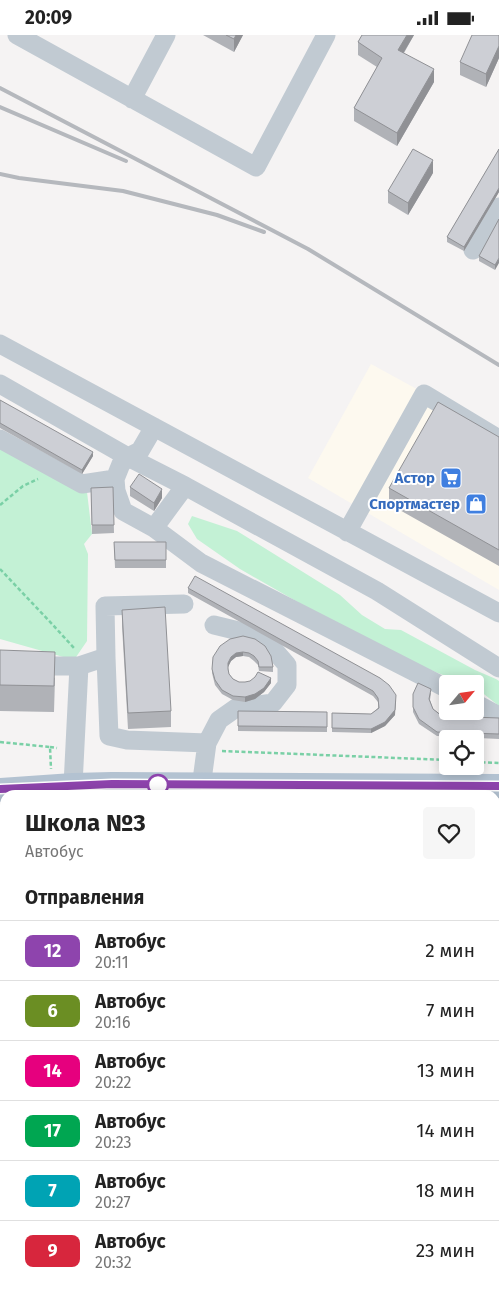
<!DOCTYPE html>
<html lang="ru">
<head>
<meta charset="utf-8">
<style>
	body { margin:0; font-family:"Fira Sans",sans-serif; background:#f6f6f6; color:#222; height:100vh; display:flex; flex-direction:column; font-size:19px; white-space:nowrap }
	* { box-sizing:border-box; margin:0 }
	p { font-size:16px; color:#767676 }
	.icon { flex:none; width:28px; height:28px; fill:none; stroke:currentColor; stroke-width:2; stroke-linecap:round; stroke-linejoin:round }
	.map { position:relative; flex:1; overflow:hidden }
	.details { position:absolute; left:0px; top:755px; width:500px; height:500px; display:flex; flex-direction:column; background:#fff; border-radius:15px 15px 0 0; box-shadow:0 2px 12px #0003 }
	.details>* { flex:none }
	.badge { padding:0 10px; border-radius:8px; font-size:18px; line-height:32px }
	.needle { width:32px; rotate:61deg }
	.buttons { position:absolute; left:439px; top:640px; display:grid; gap:10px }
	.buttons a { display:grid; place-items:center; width:45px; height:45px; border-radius:5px; background:#fff; box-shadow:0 2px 12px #0003; font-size:25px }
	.map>.badge { position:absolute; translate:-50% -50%; box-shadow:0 0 0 2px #fff }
	h2 { padding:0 25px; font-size:19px; line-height:45px }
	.round { display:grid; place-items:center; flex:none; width:52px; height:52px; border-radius:5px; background:#f6f6f6 }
	.headline { display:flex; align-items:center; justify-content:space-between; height:85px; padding:0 25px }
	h1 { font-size:24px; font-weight:700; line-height:38px }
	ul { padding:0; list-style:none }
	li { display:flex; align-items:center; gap:15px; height:60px; padding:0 25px; border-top:1px solid #e0e0e0 }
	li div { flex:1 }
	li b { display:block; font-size:19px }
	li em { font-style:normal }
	li .badge { min-width:55px; font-weight:700; text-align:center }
	.status { display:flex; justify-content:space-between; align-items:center; height:35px; padding:0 25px; background:#fff; direction:ltr }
	.status svg { height:14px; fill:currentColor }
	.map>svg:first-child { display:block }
	.commercial { fill:#fdf9ef }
	.green { fill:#c3f1d5 }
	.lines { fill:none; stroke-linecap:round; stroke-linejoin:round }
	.path { stroke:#7ad0a6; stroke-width:2.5; stroke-dasharray:4 2.5; stroke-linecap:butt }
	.minor { stroke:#c1cad2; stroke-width:19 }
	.major { stroke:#b3c2d1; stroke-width:24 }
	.rail { stroke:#b5b8bd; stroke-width:4 }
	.wall { fill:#b0b2b7 }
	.shaded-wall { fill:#909195 }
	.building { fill:#cdcfd5; stroke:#909195 }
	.line-casing { stroke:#fff; stroke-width:11 }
	.line { stroke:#8e44ad; stroke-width:8 }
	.stop-dot { fill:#fff; stroke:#8e44ad; stroke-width:2.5 }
	.labels { text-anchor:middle; stroke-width:4; stroke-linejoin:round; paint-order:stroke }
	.shop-label { font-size:15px; font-weight:bold; fill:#366cbe; stroke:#fff; text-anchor:end }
</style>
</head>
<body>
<div class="status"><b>20:09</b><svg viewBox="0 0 49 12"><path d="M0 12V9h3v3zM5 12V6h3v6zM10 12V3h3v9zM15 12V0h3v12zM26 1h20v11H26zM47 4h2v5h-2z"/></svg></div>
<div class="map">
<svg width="499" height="1255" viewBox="0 0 499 1255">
	<rect width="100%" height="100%" fill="#f5f3f3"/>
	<!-- commercial -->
	<path class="commercial" d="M371 329 499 399V555L308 443Z"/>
	<!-- green -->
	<path class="green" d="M0 411 87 457 92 499 84 509 88 519 87 606 74 625 0 604Z
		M192 481 237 496 340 560 362 580 385 594 401 595 475 635 496 644 499 646V671L475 652V649H466L407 626 371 609 240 534 197 504 188 489Z"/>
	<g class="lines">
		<!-- path -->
		<path class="path" d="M0 470 23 451 38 444
			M0 534 52 589 74 613
			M0 707 50 712 51 734
			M50 712 57 713
			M222 716 448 725
			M475 727 499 728"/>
		<!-- minor -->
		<path class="minor" d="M17 0 256 132 326 0
			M132 64 166 0
			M473 215 499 172
			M0 309 499 578
			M0 349 128 422 185 451 377 556 499 633
			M154 392 140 416 128 422 121 429 115 444 116 456 123 476 154 493
			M0 404 82 449 115 444
			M185 451 154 493 201 528 448 654
			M347 497 424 359 499 404
			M106 622 105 571 184 569
			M0 631H79L73 750
			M79 631 106 622 109 701 127 705 207 708
			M475 668 499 681
			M200 760 207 708 219 685 236 673 273 668 287 650V630L274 615 251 599 214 590
			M0 902 5 901
			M495 972H499
			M495 1060H499
			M0 1068H5
			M0 1235H5
			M495 1238H499
			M118 1250V1255"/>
		<!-- major -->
		<path class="major" d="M0 755 73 750 112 749 499 751"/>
		<!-- rail -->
		<path class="rail" d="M0 53 308 214 499 330
			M0 72 126 126
			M0 139 19 143 123 156 217 180 264 197"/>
	</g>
	<!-- wall -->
	<path class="wall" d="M203 0H243L234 17Z
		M362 0H414L404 18 434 47 397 111 354 86V73L377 32 358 20V7Z
		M499 0V23L486 52 460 40V27Z
		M499 114V157L464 216 447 207V202Z
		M433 138 408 180 388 168V156Z
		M499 184 495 235 479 226V221Z
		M0 365 93 421 82 439 0 393Z
		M499 402V531L389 469V453Z
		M113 452 114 498 92 499 91 453Z
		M130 452 162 463 154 476 130 461Z
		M114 507H166V533H115Z
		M188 553 380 643 395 680 385 691 371 698 332 697V678L371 679 378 673V667L373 661 188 558Z
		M122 575 171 676V692L128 694 122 591Z
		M230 604 273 632V637L259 636 258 630 254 626 249 622 243 621 236 622 231 626 228 632 229 639 233 644 239 647 271 648 264 657 255 664 245 667 233 665 222 659 215 650 212 638V634Z
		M0 615 55 643 54 677 0 676Z
		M431 658 430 665 433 674 442 681 499 683V704L437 701 419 689 413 677V659Z
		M238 676 327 677V697L238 696Z
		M495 772H499V831H495Z
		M5 865V900H0V866Z
		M0 922H4L5 953H0Z
		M495 987H499V1035H495Z
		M499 1065V1090L495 1091V1066Z
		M0 1078 4 1094V1102H0Z
		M495 1169H499V1204H495Z"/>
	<!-- shaded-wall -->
	<path class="shaded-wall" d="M236 0H243L234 17V4Z
		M407 0H414L398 27V15Z
		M499 11V23L486 52V39Z
		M434 34V47L397 111V98Z
		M433 125V138L408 180V168Z
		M499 153V157L464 216V212Z
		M499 223V228L495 235V230Z
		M93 417V421L82 439V435Z
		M162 454V463L154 476V468Z
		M243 617V621L236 622 231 626 228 632V628L231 622 236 618Z
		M271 643V648L264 657 255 664 245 667V662Z
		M396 665 395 680 385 691 371 698V694Z"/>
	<!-- building -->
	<path class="building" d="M226 0H236L234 4Z
		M362 0H407L398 15 434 34 397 98 354 73 382 23 358 7Z
		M472 0H499V11L486 39 460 27Z
		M413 114 433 125 408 168 388 156Z
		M499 114V153L464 212 447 202Z
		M499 184V223L495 230 479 221Z
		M0 365 93 417 82 435 0 388Z
		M438 367 499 402V515L389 453Z
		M139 439 162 454 154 468 130 452Z
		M113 452 114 490H92L91 453Z
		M114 507H166V525H115Z
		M195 541 380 643 389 650 396 660 395 675 385 687 371 694 332 693V678L371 679 379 673 378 663 373 656 188 553Z
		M165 572 171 676 128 678 122 575Z
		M243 601 255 604 265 611 271 621 273 632H259L258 626 254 621 249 618 243 617 236 618 231 622 228 628V634L229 639 233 644 239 647H245L250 646 255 642 258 637 271 643 264 653 255 659 245 662 233 661 222 655 215 645 212 634 213 622 220 611 230 604Z
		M0 615 55 617 54 651 0 650Z
		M418 648 431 654 429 664 433 674 442 681 499 683V699L437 697 419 684 413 672V659Z
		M238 676 327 677V692L238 691Z
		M495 772H499V818H495Z
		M5 865V891H0V866Z
		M0 922H4L5 944H0Z
		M495 987H499V1019H495Z
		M499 1065V1082H495V1066Z
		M0 1078H3L4 1094H0Z
		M495 1169H499V1195H495Z
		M327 1252V1255H297V1253Z
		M238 1253V1255H207V1254Z
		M415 1254V1255H399Z"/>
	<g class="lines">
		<!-- line casing -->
		<g class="line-casing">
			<path id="line" d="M0 754 112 749 499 751"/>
		</g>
		<!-- line -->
		<use href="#line" class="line"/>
	</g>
	<!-- icons -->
	<defs>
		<g id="supermarket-square" transform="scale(1.125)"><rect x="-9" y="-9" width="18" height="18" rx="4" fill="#3f7fe0" stroke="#fff"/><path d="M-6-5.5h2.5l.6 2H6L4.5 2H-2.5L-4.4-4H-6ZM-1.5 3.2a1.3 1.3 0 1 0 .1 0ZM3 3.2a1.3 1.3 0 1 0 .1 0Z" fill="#fff"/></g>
		<g id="shop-square" transform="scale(1.125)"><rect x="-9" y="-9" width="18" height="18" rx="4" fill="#3f7fe0" stroke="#fff"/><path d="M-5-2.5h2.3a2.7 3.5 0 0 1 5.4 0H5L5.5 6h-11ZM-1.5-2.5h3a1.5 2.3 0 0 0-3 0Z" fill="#fff"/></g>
	</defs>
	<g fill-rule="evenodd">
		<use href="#supermarket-square" x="451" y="443"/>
		<use href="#shop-square" x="476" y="469"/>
	</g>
	<!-- markers -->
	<circle class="stop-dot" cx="158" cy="750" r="10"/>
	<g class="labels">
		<!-- shop labels -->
		<g class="shop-label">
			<text x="435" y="448">Астор</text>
			<text x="460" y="474">Спортмастер</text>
		</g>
	</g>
</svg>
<div class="buttons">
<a><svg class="needle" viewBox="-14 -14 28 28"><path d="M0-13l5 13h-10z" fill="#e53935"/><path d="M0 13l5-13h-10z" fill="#767676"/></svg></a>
<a><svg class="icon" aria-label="locate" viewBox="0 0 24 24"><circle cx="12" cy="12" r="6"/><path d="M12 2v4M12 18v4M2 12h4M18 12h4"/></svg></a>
</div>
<section class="details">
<div class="headline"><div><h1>Школа №3</h1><p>Автобус</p></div><a class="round"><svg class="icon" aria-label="heart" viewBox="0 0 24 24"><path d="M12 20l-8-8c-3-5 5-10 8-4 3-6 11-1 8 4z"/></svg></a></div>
<h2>Отправления</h2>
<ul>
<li><span class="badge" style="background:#8e44ad;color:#fff">12</span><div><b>Автобус</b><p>20:11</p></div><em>2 мин</em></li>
<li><span class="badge" style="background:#6b8e23;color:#fff">6</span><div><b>Автобус</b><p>20:16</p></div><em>7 мин</em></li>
<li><span class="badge" style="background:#e6007e;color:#fff">14</span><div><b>Автобус</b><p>20:22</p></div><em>13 мин</em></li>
<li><span class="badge" style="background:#00a651;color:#fff">17</span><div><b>Автобус</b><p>20:23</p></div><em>14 мин</em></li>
<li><span class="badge" style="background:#00a3b4;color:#fff">7</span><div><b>Автобус</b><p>20:27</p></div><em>18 мин</em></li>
<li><span class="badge" style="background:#d7263d;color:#fff">9</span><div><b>Автобус</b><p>20:32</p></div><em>23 мин</em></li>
</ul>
</section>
</div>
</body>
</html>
